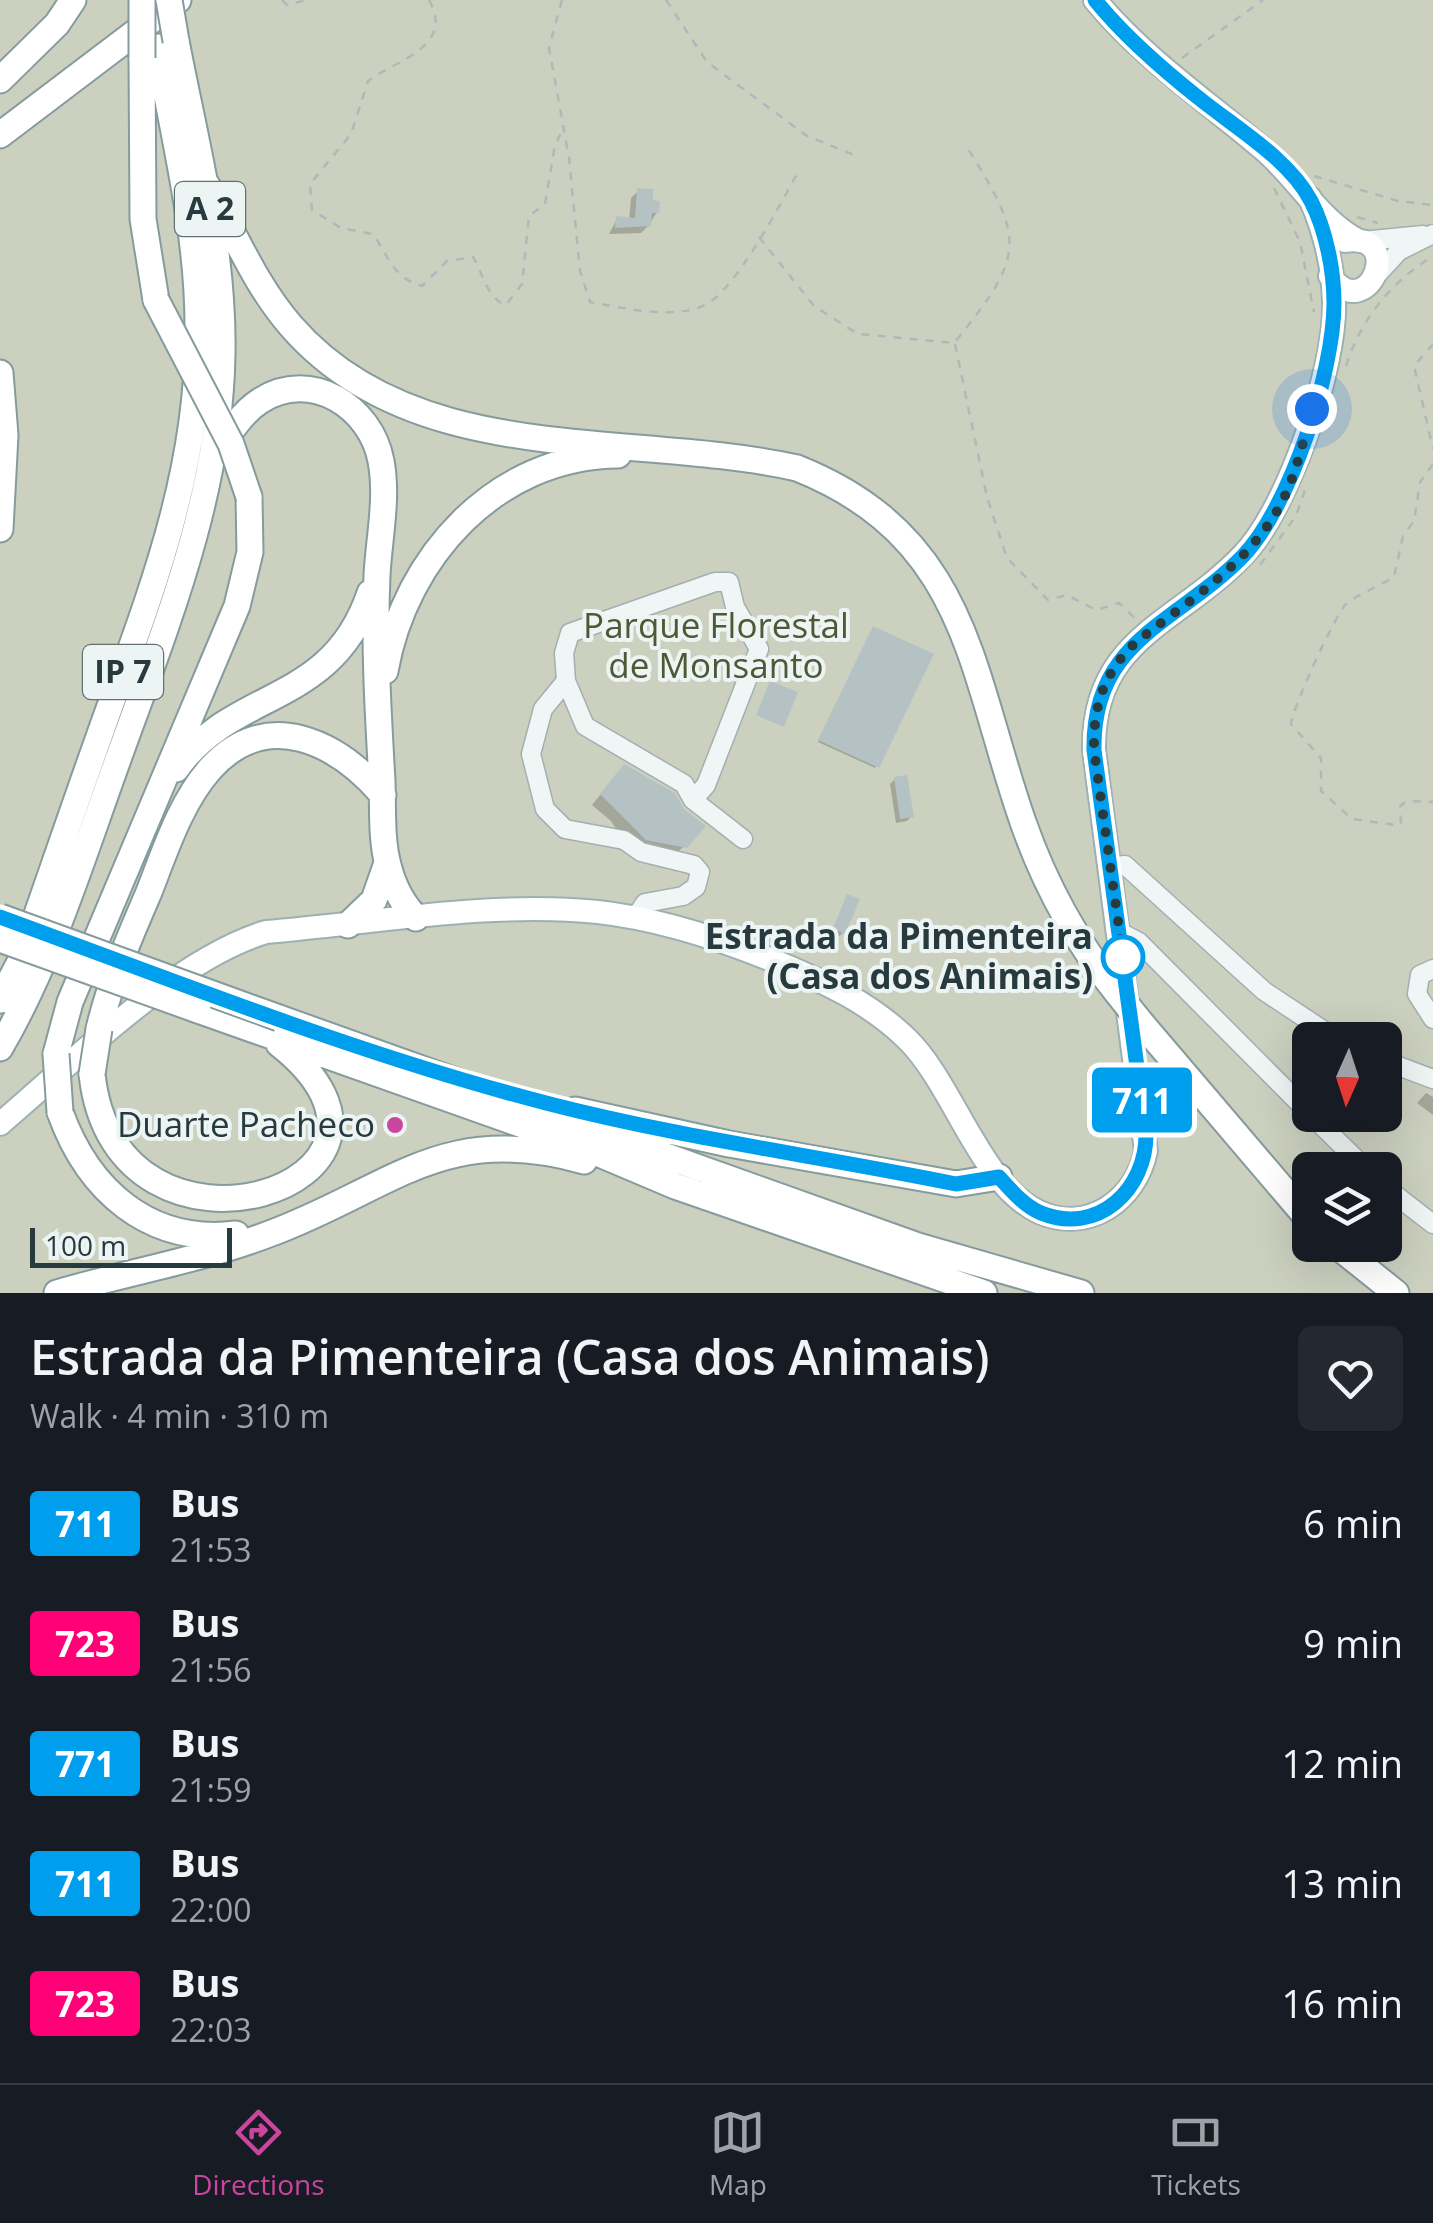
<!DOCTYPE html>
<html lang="en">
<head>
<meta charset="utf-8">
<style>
	body { margin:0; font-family:"Open Sans",sans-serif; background:#242831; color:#f1f3f6; height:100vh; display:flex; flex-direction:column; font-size:38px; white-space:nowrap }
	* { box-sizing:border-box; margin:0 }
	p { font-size:32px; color:#9ea1a6 }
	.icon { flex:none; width:55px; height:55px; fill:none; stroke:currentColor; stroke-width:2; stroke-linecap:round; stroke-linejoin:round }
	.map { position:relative; height:1293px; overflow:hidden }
	.details { display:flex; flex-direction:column; background:#171b24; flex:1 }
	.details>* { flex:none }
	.badge { padding:0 20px; border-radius:8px; font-size:35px; line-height:65px }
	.needle { width:65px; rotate:183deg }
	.controls { position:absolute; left:1292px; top:1022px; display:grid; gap:20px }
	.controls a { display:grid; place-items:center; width:110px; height:110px; border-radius:15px; background:#171b24; box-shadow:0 10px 40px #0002; font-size:50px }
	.scale { position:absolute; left:30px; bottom:25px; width:202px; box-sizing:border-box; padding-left:10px; border:5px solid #273a3d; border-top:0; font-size:28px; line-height:35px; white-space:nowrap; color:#273a3d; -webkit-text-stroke:8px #edf4f4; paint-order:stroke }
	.you { position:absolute; width:50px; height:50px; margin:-25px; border:8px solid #fff; border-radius:50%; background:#1a73e8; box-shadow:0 0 0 15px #1a73e833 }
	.map>.badge { position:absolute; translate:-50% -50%; box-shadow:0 0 0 5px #fff }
	.round { display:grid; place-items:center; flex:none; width:105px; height:105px; border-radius:15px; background:#242831 }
	.overview { display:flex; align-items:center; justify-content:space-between; height:170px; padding:0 30px }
	h1 { font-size:48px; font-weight:600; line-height:75px }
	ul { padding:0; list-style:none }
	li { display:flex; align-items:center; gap:30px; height:120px; padding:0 30px }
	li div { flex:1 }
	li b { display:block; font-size:38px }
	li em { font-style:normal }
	li .badge { min-width:110px; font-weight:700; text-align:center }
	.tab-bar { display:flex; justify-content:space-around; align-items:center; height:140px; border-top:2px solid #363941; background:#171b24; font-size:28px; color:#9ea1a6 }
	.tab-bar a { display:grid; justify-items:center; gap:5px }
	.tab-bar .current { color:#ca459e }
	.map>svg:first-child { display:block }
	.green { fill:#ccd0bf; fill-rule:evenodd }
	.shadow { fill:#0003 }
	.building { fill:#b5c2c3 }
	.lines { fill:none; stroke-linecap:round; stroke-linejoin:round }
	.minor-casing { stroke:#a3afb1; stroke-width:21 }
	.major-casing { stroke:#9db0b2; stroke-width:26 }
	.highway-casing { stroke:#859b9d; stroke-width:29 }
	.path { stroke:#b0b9ba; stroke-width:2.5; stroke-dasharray:8 8; stroke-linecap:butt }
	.minor { stroke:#f0f5f5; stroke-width:18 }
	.major { stroke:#fff; stroke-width:22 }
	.highway { stroke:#fff; stroke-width:25 }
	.highway-bridge-casing { stroke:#859b9d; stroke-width:29; stroke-linecap:butt }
	.highway-bridge { stroke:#fff; stroke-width:25 }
	.line-casing { stroke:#fff; stroke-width:22 }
	.line { stroke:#009fee; stroke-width:15 }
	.walk { stroke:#273a3d; stroke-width:10; stroke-dasharray:0 18 }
	.stop-dot { fill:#fff; stroke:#009fee; stroke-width:5 }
	.poi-dot { fill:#ca459e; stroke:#edf4f4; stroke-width:4 }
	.labels { text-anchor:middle; stroke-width:8; stroke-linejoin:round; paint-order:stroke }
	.shield { fill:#edf4f4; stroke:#627274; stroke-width:2.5 }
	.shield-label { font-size:32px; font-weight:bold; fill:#273a3d }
	.park-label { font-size:35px; fill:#4e5835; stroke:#edf4f4 }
	.stop-label { font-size:35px; font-weight:bold; fill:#273a3d; stroke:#edf4f4; text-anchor:end }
	.poi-label { font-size:35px; fill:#273a3d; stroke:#edf4f4; text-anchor:end }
</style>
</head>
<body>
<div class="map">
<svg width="1433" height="1293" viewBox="0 0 1433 1293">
	<rect width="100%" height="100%" fill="#dde6e7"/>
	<!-- green -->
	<path class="green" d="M0 0H1433V1293H0ZM1310 1040H1385V1115H1310ZM1310 1170H1385V1245H1310Z"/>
	<!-- shadow -->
	<path class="shadow" d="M638 191 657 212 649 225 641 233 609 234 617 219 629 220 631 198Z
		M872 631 876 766 875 768 818 742Z
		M615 777 682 810 703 827 672 858 623 840 611 821 592 805Z
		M895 779 911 817 907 821 896 823 890 784Z
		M848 897 843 933 838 937 830 934Z
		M1426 1093 1433 1097V1115L1417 1103Z"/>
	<!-- building -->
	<path class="building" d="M637 188 653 189V200L660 201 659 213H652L651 226 615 228 616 216 635 218Z
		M873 626 934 654 879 768 818 740Z
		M770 681 798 692 784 727 756 715Z
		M624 764 675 793 684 809 706 826 687 848 646 840 600 794Z
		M907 775 914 817 900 819 894 777Z
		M847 894 860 899 845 934 833 929Z"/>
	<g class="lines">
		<!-- minor casing -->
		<g class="minor-casing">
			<path id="minor" d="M1362 241 1423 235
				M1376 276 1399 251 1433 234
				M566 681 564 653 570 633 715 582H729L735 607 759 649 706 785 693 800
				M1110 867 1125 865 1264 991 1338 1040
				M635 918 645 903 683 896 696 887 700 872 694 865 641 852 624 840 565 829 545 809 531 754 543 709 566 681 585 726 684 784 693 800 743 839
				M1120 932 1139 942 1310 1114
				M1433 969 1420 975 1417 994 1433 1019
				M1385 1061 1433 1079
				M1311 1115 1367 1170
				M1385 1187 1433 1224"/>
		</g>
		<!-- major casing -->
		<g class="major-casing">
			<path id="major" d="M1095 0C1144 59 1207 101 1264 150 1297 178 1320 221 1359 241
				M1330 276C1368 327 1407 231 1345 241
				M0 1124C73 1062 176 959 266 932 374 923 489 901 598 912 661 919 721 939 779 963 827 983 870 1003 907 1039 954 1085 980 1185 1039 1212 1088 1234 1136 1200 1146 1151L1094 750C1092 638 1178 624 1243 555 1288 509 1337 365 1334 301 1333 266 1324 230 1310 198"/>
		</g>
		<!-- highway casing -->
		<g class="highway-casing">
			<path id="highway" d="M142 58 143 219 156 300
				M0 80 57 24 73 0
				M0 135 178 0
				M202 177C233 228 252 281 291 326 415 469 630 431 797 468 969 537 970 671 1023 822 1045 885 1077 943 1118 994
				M0 373 5 435 0 529
				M217 453C228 435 241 413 260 401 311 368 371 407 381 461 388 498 379 538 377 575 374 644 378 712 382 781 383 808 381 839 388 865 393 886 401 902 416 918
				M385 671C405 557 496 456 618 455
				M176 769C233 688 332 707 370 593
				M348 925 374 900 387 863
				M0 1000 21 960C52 872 82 783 114 695 159 573 200 457 198 326 198 231 174 140 158 47
				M198 1010 571 1142 675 1186 984 1293
				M279 1018 918 1246 1081 1293
				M1143 1025 1310 1221
				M99 1029C110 982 130 936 149 892 165 851 181 801 211 768 268 706 338 743 383 795
				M0 1048C49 964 79 868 112 776 161 638 220 502 222 354 224 248 196 145 176 41
				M56 1054 70 1002 237 606 250 552 249 497
				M92 1074C115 1293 457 1184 279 1044
				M575 1110 729 1144 956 1184 999 1177
				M60 1112C88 1190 149 1245 236 1234
				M1336 1245 1396 1293
				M57 1293C127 1272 201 1260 269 1234 391 1189 442 1121 584 1161"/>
		</g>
		<!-- path -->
		<path class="path" d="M282 0 287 5 307 0
			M429 0C456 48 393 61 368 81L351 134 310 184 312 210 341 228 373 234C389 257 393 278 422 286L447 261 473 257C483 273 487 299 506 305L522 284 529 216 545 204 555 145 564 127
			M562 0 549 48 569 158 580 271 590 302C623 308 674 320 705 305 735 291 781 203 798 172
			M666 0 707 62 807 136 857 156
			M1182 58 1263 0
			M1314 176 1398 201 1433 205
			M1274 188 1300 242 1314 312
			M1357 217 1378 223
			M759 237 814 306 858 334 954 343C1027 254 1025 239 965 144
			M955 344 987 497 1007 558 1048 600 1067 595 1096 610 1119 603 1138 621
			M1433 344 1414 366 1433 449
			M1346 366C1361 319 1391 282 1433 256
			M1433 464 1420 482 1414 521 1403 536 1394 577C1379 586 1360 593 1346 604 1336 613 1292 709 1291 724L1321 758V791L1352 819 1396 825 1401 824 1400 806 1407 801 1433 802
			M1260 565 1296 516 1306 487"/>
		<!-- minor -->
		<use href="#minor" class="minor"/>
		<!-- major -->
		<use href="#major" class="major"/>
		<!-- highway -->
		<use href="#highway" class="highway"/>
		<!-- highway-bridge casing -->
		<g class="highway-bridge-casing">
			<path id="highway-bridge" d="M169 0 176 41
				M142 58V0
				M156 300 231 444 249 497
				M0 917 279 1018
				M0 939 198 1010
				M1118 994 1143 1025
				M56 1054 60 1112
				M92 1074 99 1029"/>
		</g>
		<!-- highway-bridge -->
		<use href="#highway-bridge" class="highway-bridge"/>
	</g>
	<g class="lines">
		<!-- line casing -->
		<g class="line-casing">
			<path id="line" d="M0 917C181 983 360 1055 546 1103 681 1138 819 1156 956 1184L999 1177C1011 1190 1024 1206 1041 1213 1098 1236 1147 1189 1146 1133L1094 750C1092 639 1177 624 1243 556 1290 507 1334 372 1334 303 1334 271 1326 230 1311 201 1289 159 1236 128 1200 99 1162 69 1125 37 1095 0"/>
		</g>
		<!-- line -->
		<use href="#line" class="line"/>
		<!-- walk -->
		<path class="walk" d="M1123 957 1094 750C1093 707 1103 674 1135 643 1189 600 1253 562 1284 498 1297 470 1304 438 1312 409"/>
	</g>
	<!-- markers -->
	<circle class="stop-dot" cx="1123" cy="957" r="20"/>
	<circle class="poi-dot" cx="395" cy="1125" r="10"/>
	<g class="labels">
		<!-- shield labels -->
		<g class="shield">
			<rect x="175" y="182" width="70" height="54" rx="8"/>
			<rect x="83" y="645" width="80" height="54" rx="8"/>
		</g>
		<g class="shield-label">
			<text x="210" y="220">A 2</text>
			<text x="123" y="683">IP 7</text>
		</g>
		<!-- park labels -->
		<g class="park-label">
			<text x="716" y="638">Parque Florestal<tspan x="716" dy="40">de Monsanto</tspan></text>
		</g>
		<!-- stop labels -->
		<g class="stop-label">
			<text x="1093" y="949">Estrada da Pimenteira<tspan x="1093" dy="40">(Casa dos Animais)</tspan></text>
		</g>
		<!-- poi labels -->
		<g class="poi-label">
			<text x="375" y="1137">Duarte Pacheco</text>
		</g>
	</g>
</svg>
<div class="controls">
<a><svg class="needle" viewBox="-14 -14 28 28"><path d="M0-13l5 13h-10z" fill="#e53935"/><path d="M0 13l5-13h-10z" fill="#9ea1a6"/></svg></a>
<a><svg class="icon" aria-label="layers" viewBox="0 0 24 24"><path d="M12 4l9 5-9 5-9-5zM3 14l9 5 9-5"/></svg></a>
</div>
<div class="scale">100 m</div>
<div class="you" style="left:1312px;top:409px"></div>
<b class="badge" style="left:1142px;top:1100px;background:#009fee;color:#fff">711</b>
</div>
<section class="details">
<div class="overview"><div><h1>Estrada da Pimenteira (Casa dos Animais)</h1><p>Walk · 4 min · 310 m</p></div><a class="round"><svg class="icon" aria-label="heart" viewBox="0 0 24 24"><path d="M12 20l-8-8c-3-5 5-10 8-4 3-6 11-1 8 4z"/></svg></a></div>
<ul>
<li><span class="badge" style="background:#009fee;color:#fff">711</span><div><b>Bus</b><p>21:53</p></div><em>6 min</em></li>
<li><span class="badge" style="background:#f07;color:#fff">723</span><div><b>Bus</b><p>21:56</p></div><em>9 min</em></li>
<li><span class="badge" style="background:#009fee;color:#fff">771</span><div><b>Bus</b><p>21:59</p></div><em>12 min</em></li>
<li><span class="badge" style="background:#009fee;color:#fff">711</span><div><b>Bus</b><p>22:00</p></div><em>13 min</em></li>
<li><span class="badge" style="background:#f07;color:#fff">723</span><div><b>Bus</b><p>22:03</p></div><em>16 min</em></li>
</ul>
</section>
<nav class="tab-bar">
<a class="current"><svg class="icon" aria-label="directions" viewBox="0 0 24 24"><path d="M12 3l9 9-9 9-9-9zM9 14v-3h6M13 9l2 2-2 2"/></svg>Directions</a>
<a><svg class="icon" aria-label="map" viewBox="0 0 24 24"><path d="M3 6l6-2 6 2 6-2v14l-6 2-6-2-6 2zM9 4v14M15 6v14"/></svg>Map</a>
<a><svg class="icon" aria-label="tickets" viewBox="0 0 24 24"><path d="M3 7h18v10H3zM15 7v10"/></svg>Tickets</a>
</nav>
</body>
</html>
